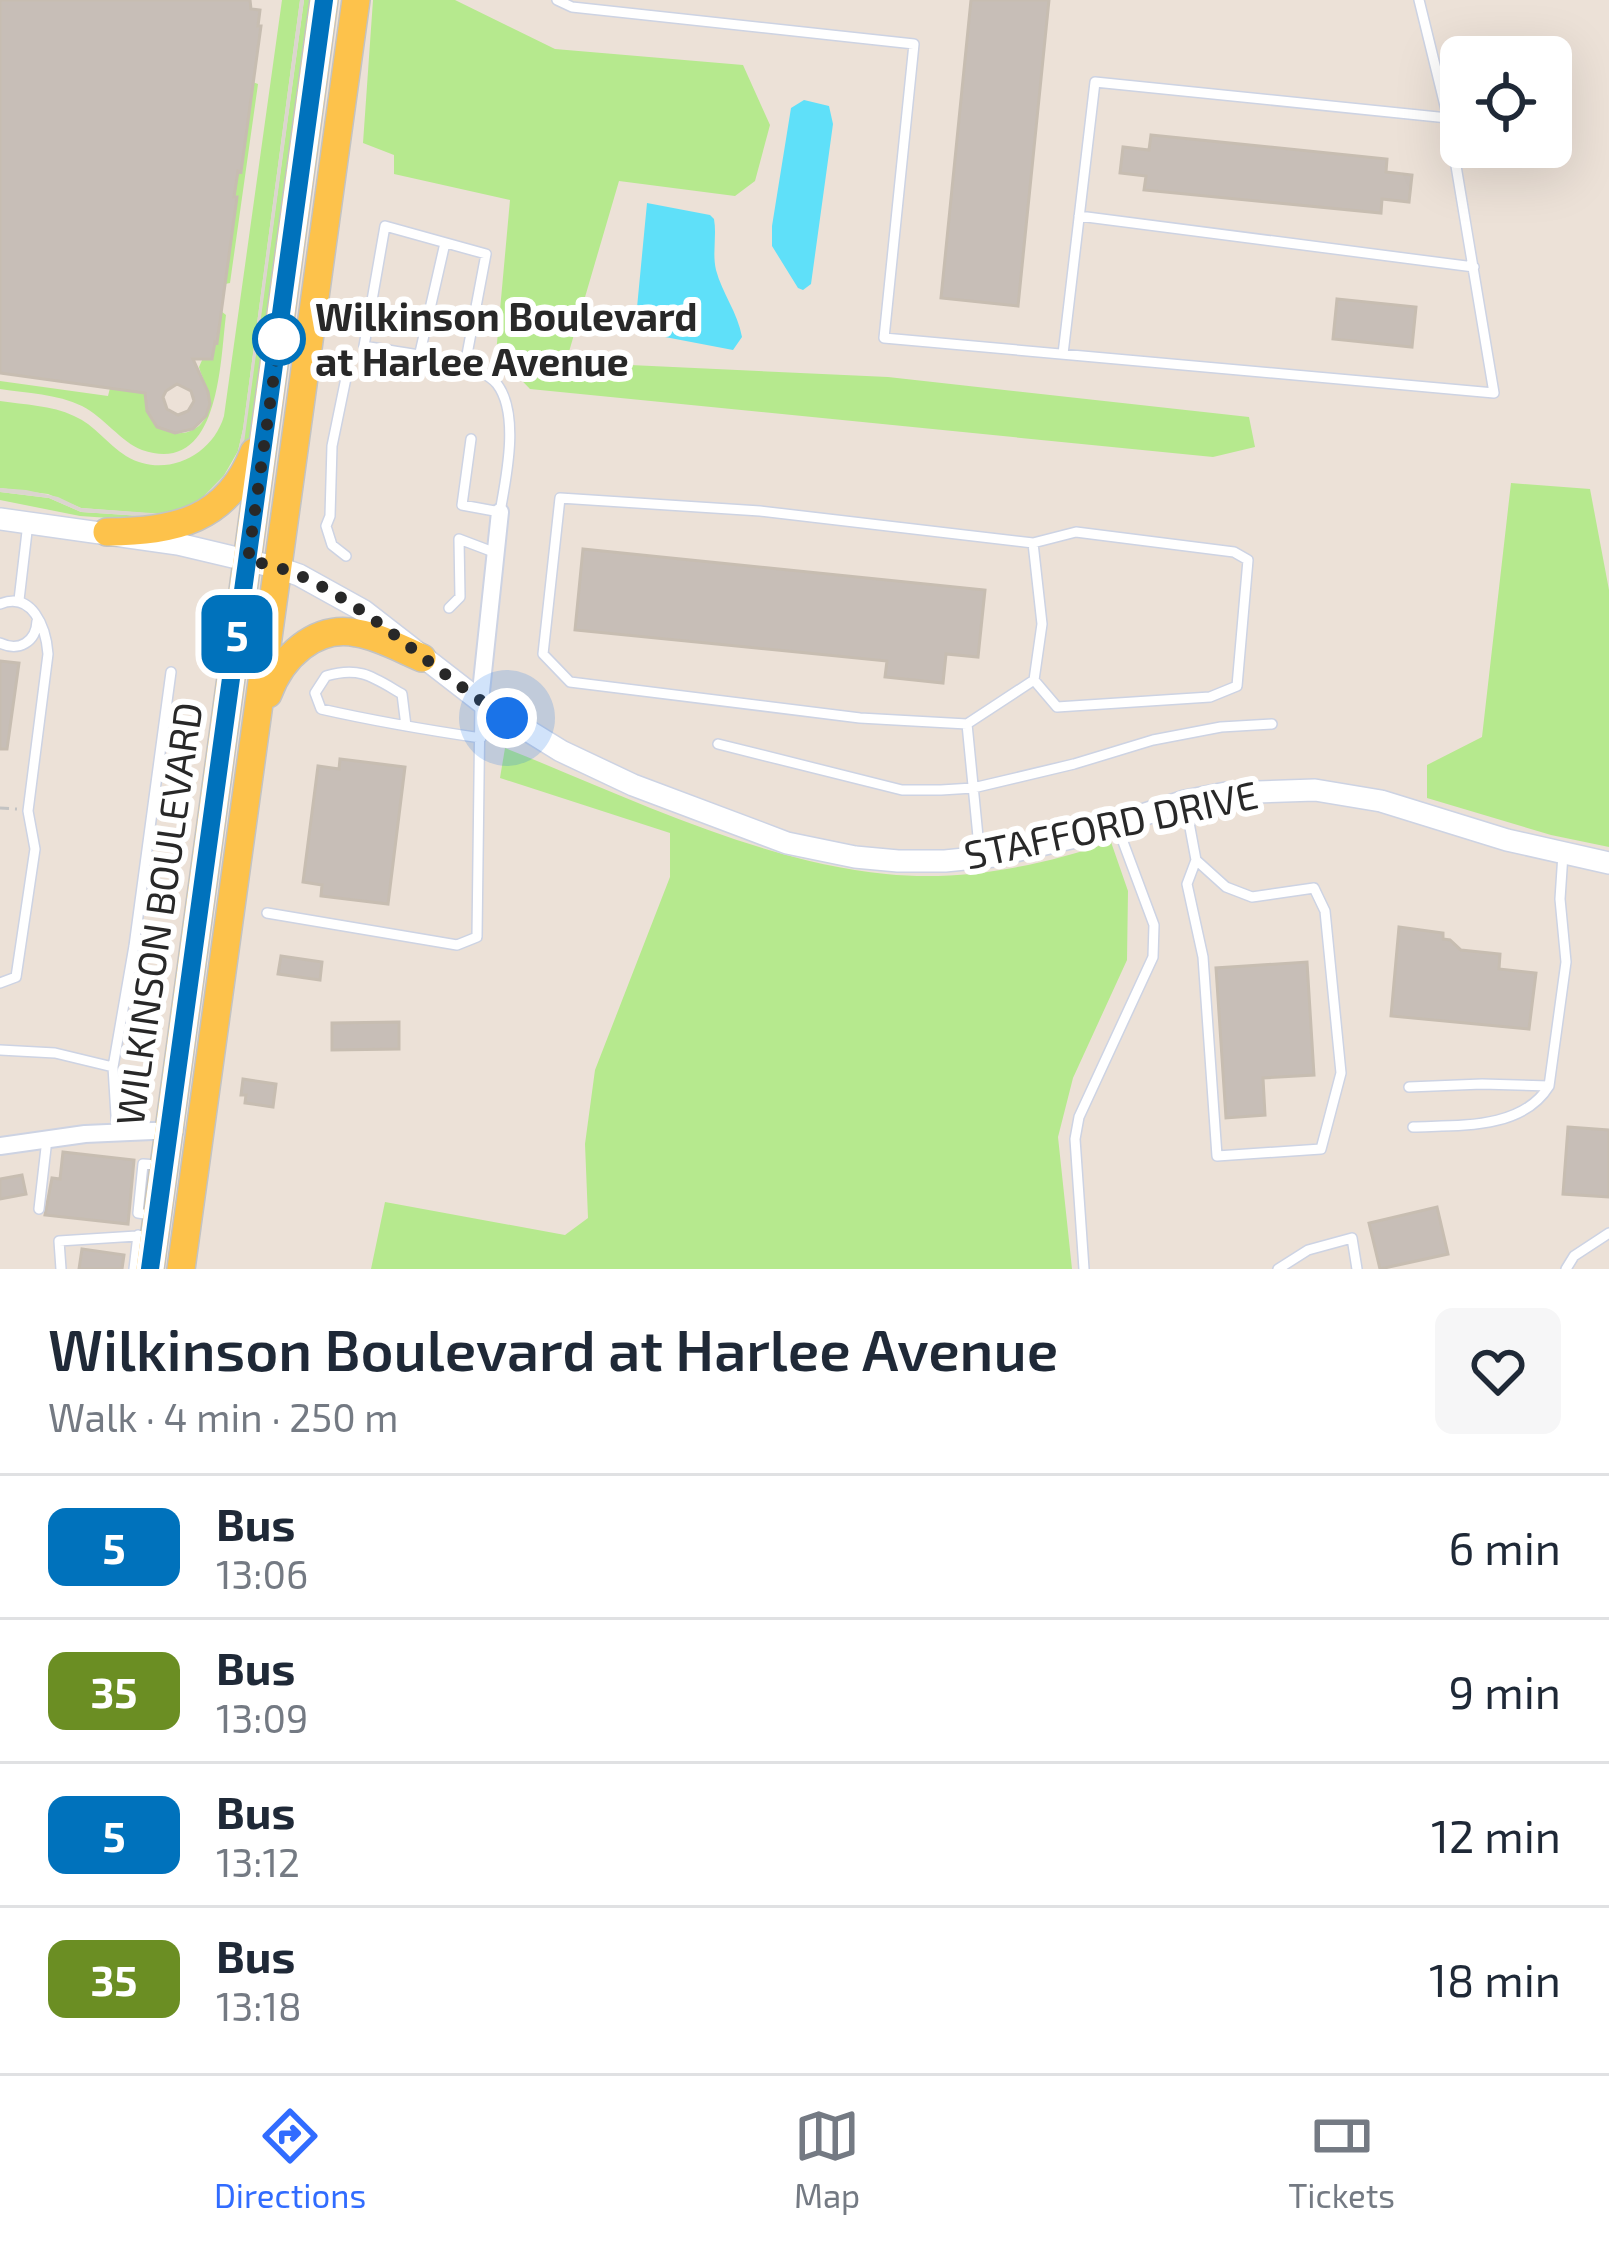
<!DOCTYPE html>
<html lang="en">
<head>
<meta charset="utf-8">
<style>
	body { margin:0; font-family:"Exo 2",sans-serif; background:#f6f6f7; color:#1f2937; height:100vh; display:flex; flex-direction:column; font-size:45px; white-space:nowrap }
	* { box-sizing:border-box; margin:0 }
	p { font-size:39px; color:#747a83 }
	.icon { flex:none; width:66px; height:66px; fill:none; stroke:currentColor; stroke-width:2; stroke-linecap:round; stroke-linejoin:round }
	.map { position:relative; height:1269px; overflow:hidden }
	.drawer { display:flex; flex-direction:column; background:#fff; flex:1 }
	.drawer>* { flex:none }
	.badge { padding:0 24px; border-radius:18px; font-size:42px; line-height:78px }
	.controls { position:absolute; left:1440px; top:36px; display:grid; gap:24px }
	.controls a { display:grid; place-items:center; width:132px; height:132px; border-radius:18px; background:#fff; box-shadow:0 12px 48px #0002; font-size:60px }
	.you { position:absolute; width:60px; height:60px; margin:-30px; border:9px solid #fff; border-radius:50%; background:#1a73e8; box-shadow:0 0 0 18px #1a73e833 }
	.map>.badge { position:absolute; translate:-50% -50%; box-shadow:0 0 0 6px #fff }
	.round { display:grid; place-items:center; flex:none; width:126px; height:126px; border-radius:18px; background:#f6f6f7 }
	.summary { display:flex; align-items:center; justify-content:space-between; height:204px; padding:0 48px }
	h1 { font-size:57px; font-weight:600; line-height:90px }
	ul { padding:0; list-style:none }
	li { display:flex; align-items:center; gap:36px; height:144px; padding:0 48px; border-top:3px solid #e0e1e3 }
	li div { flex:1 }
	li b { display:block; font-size:45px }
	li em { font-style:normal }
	li .badge { min-width:132px; font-weight:700; text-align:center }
	.dock { display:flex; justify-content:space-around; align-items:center; height:168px; border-top:3px solid #e0e1e3; background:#fff; font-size:33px; color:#747a83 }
	.dock a { display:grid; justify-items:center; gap:6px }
	.dock .active { color:#316cff }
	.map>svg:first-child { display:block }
	.green { fill:#b6e98e }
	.plaza { fill:#dcd5cf }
	.water { fill:#5fe0f9 }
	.building { fill:#c7beb7; stroke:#c7bdb1; stroke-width:3; fill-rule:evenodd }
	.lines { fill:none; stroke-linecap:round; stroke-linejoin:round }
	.service-casing { stroke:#cdd3e3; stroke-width:12 }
	.minor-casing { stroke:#cdd3e3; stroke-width:20 }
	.tertiary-casing { stroke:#cdd3e3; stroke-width:24 }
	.primary-casing { stroke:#c3c3c3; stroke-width:30 }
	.path { stroke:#c3c3c3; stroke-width:3; stroke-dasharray:9 6; stroke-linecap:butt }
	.service { stroke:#fff; stroke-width:9 }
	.minor { stroke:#fff; stroke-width:16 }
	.tertiary { stroke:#fff; stroke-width:21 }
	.primary { stroke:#fdc24b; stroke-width:27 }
	.line-casing { stroke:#fff; stroke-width:27 }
	.line { stroke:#0072bc; stroke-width:18 }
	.walk { stroke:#282828; stroke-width:12; stroke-dasharray:0 21.6 }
	.stop-dot { fill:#fff; stroke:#0072bc; stroke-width:6 }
	.labels { text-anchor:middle; stroke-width:12; stroke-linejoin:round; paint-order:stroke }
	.stop-label { font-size:39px; font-weight:bold; fill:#282828; stroke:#fff; text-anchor:start }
	.street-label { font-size:39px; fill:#282828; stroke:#fff }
</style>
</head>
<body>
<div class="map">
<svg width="1609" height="1269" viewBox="0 0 1609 1269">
	<rect width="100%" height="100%" fill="#ece1d7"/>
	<!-- green -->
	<path class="green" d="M282 0H300L243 429 238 451 222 479 205 498 180 511 158 514 81 508 48 494 0 488V401C25 405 51 405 74 416 95 425 107 444 126 456 164 479 212 457 224 416Z
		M304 0H312L260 385 249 444 242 452Z
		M373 0H455L555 49 743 65 770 125 755 181 735 196 619 181 566 362 888 377 1249 417 1255 447 1213 457 530 389 496 354 510 200 394 174V155L363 143Z
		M253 82 258 84 230 283 225 284 237 198 225 196 235 192 237 178 229 170 241 171Z
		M221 311 226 315C220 362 220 477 142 450 121 442 104 417 82 406 57 394 27 393 0 389V381L108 396 110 388 146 392C141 442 206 447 209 404 210 390 202 379 199 367L203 358 212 359 214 345 205 341 217 342Z
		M1511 483 1590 489 1609 590V847L1551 835 1427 798V765L1482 737Z
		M0 492 49 498 81 512 157 517 216 498 153 521 80 516 0 500Z
		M505 748C626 796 756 861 886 874 963 882 1040 866 1111 842L1128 891 1127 960 1073 1078 1058 1137 1072 1269H371L385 1202 565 1235 588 1218 585 1144 595 1070 670 877V833L500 778Z"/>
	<!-- plaza -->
	<path class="plaza" d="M300 0H304L244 443 234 469 220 488 226 489 216 498 215 493 208 501 193 510 157 517 81 512 49 498 0 492V488L26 490 58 497 81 508 165 514 197 503 230 469 238 451 243 429Z"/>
	<!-- water -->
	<path class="water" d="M804 100 829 106 833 124 811 284 803 290 798 288 772 246V226L791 108Z
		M647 203 710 215 714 219C717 236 712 253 716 270 722 293 738 313 742 337L733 350 644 333 639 329 636 318Z"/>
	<!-- building -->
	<path class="building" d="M0 0H250L251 9 260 10 258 26H261L241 172 238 171 234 197H237L217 343 215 342 212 359H193L208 392 210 404 206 416 193 429 175 433 157 427 147 411 145 393 0 373ZM177 384 191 391 194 401 188 411 178 415 167 409 163 397 166 391Z
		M971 0H1049L1018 306 941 298Z
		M1151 135 1387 159 1386 172 1412 175 1409 202 1382 199 1381 213 1144 190 1146 176 1120 173 1123 147 1149 150Z
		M1337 299 1416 307 1412 347 1333 339Z
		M583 549 985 590 978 657 946 654 943 683 885 677 887 661 575 630Z
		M0 661 19 663 7 749H0Z
		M340 759 405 767 388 904 321 896 322 885 303 882 318 766 339 769Z
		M1399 927 1443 933V939L1450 940 1461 950 1500 954 1499 969 1536 973 1529 1029 1391 1016Z
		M281 956 322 962 320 980 278 974Z
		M1307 962 1314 1075 1263 1078 1265 1115 1226 1118 1216 968Z
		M399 1022V1049L332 1050V1023Z
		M243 1079 276 1084 273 1107 245 1103 246 1095H241Z
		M1568 1127 1609 1130V1197L1563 1194Z
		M63 1152 134 1160 128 1224 45 1215 52 1178 60 1179Z
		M22 1175 26 1194 0 1199V1179Z
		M1437 1207 1448 1254 1380 1269 1369 1223Z
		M82 1249 124 1255 122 1269H79Z"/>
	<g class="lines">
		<!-- service casing -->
		<g class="service-casing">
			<path id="service" d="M557 0 572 7 914 44 884 338 1494 393 1448 118 1419 0
				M1079 216 1474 267
				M1063 354 1095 82 1448 118
				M419 357 445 243
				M465 365 486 254 385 226 364 346C395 352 478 360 497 384 520 414 506 478 500 512L462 505 471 439
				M1033 543 1076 532 1234 552 1248 560 1237 686 1210 697 1057 707 1034 680
				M346 556 332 545 326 526 330 516 332 446 346 378
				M19 600 28 523
				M0 604C32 591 46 627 48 654L28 811 35 849 16 977 0 983
				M449 608 460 597 459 539 496 553
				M0 643C19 652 36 642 37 621
				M967 724 1034 680 1042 624 1033 543 760 511 560 498 543 654 570 682 860 718 967 724 980 857
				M406 726 402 694C373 677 360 666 326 676L315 693 321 709C374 721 427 730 481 738
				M718 744 902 790H941L973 788 1074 764 1153 740 1221 727 1272 724
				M1185 801 1196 860 1226 887 1252 897 1314 888 1325 911 1341 1073 1321 1149 1217 1156 1203 957 1187 884 1196 860
				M267 913 457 945 477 937 480 701
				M0 1050 55 1053 113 1067 134 946 171 672
				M113 1067 117 1132
				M1409 1087 1482 1084 1549 1086
				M1413 1127C1458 1125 1522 1130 1549 1086L1566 962 1560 899 1563 854
				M39 1209 47 1139
				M152 1215 138 1213 143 1164 158 1165
				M61 1269 59 1241 152 1235
				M134 1269 138 1235
				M1084 1269 1075 1139 1079 1117 1153 957 1154 925 1116 823
				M1278 1269 1308 1250 1352 1238 1357 1269
				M1566 1269 1574 1256 1609 1233"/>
		</g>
		<!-- minor casing -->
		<g class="minor-casing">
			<path id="minor" d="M480 701 500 512
				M0 1146 85 1134 175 1130"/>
		</g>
		<!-- tertiary casing -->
		<g class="tertiary-casing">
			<path id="tertiary" d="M0 519 178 544 279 568 299 575 364 611 480 701 561 751 633 785 787 843 855 857 898 861H945L994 856 1075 837 1185 801 1226 793 1315 790 1381 801 1507 840 1609 863"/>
		</g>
		<!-- primary casing -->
		<g class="primary-casing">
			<path id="primary" d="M107 532C175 531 227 521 254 452
				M268 694C281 658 315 624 357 633 380 637 401 649 422 658
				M150 1269 324 0
				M181 1269 356 0"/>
		</g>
		<!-- path -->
		<path class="path" d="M0 808 17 809"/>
		<!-- service -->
		<use href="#service" class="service"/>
		<!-- minor -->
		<use href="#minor" class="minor"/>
		<!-- tertiary -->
		<use href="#tertiary" class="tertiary"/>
		<!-- primary -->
		<use href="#primary" class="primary"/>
	</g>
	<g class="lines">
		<!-- line casing -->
		<g class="line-casing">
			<path id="line" d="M150 1269 324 0"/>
		</g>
		<!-- line -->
		<use href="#line" class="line"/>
		<!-- walk -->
		<path class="walk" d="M279 339 248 560C265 564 284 568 301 576 377 611 436 674 507 718"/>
	</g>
	<!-- markers -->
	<circle class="stop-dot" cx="279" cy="339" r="24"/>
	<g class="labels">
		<!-- stop labels -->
		<g class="stop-label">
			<text x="315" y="331">Wilkinson Boulevard<tspan x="315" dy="45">at Harlee Avenue</tspan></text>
		</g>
		<!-- street labels -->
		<g class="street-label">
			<text transform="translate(1111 825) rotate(-12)" y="14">STAFFORD DRIVE</text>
			<text transform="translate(159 914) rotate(-82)" y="14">WILKINSON BOULEVARD</text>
		</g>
	</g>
</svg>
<div class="controls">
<a><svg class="icon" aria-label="locate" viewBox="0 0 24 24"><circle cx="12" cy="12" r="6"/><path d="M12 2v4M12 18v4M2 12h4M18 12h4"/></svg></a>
</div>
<div class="you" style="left:507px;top:718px"></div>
<b class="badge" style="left:237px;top:634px;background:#0072bc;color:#fff">5</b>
</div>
<section class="drawer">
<div class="summary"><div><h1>Wilkinson Boulevard at Harlee Avenue</h1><p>Walk · 4 min · 250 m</p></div><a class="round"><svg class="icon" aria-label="heart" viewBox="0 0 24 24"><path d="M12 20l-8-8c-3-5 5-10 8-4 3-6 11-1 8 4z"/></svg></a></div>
<ul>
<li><span class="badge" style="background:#0072bc;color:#fff">5</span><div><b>Bus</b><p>13:06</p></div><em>6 min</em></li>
<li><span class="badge" style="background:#6b8e23;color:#fff">35</span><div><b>Bus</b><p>13:09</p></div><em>9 min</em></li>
<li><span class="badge" style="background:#0072bc;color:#fff">5</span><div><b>Bus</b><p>13:12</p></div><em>12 min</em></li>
<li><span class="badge" style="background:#6b8e23;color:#fff">35</span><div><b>Bus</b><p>13:18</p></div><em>18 min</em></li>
</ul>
</section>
<nav class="dock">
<a class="active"><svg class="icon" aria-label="directions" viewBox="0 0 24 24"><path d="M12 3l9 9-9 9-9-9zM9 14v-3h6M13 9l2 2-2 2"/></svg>Directions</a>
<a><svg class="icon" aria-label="map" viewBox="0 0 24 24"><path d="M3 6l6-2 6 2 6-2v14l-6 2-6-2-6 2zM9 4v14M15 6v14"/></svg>Map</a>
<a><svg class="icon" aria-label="tickets" viewBox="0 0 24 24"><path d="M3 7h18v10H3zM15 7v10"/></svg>Tickets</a>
</nav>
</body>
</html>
